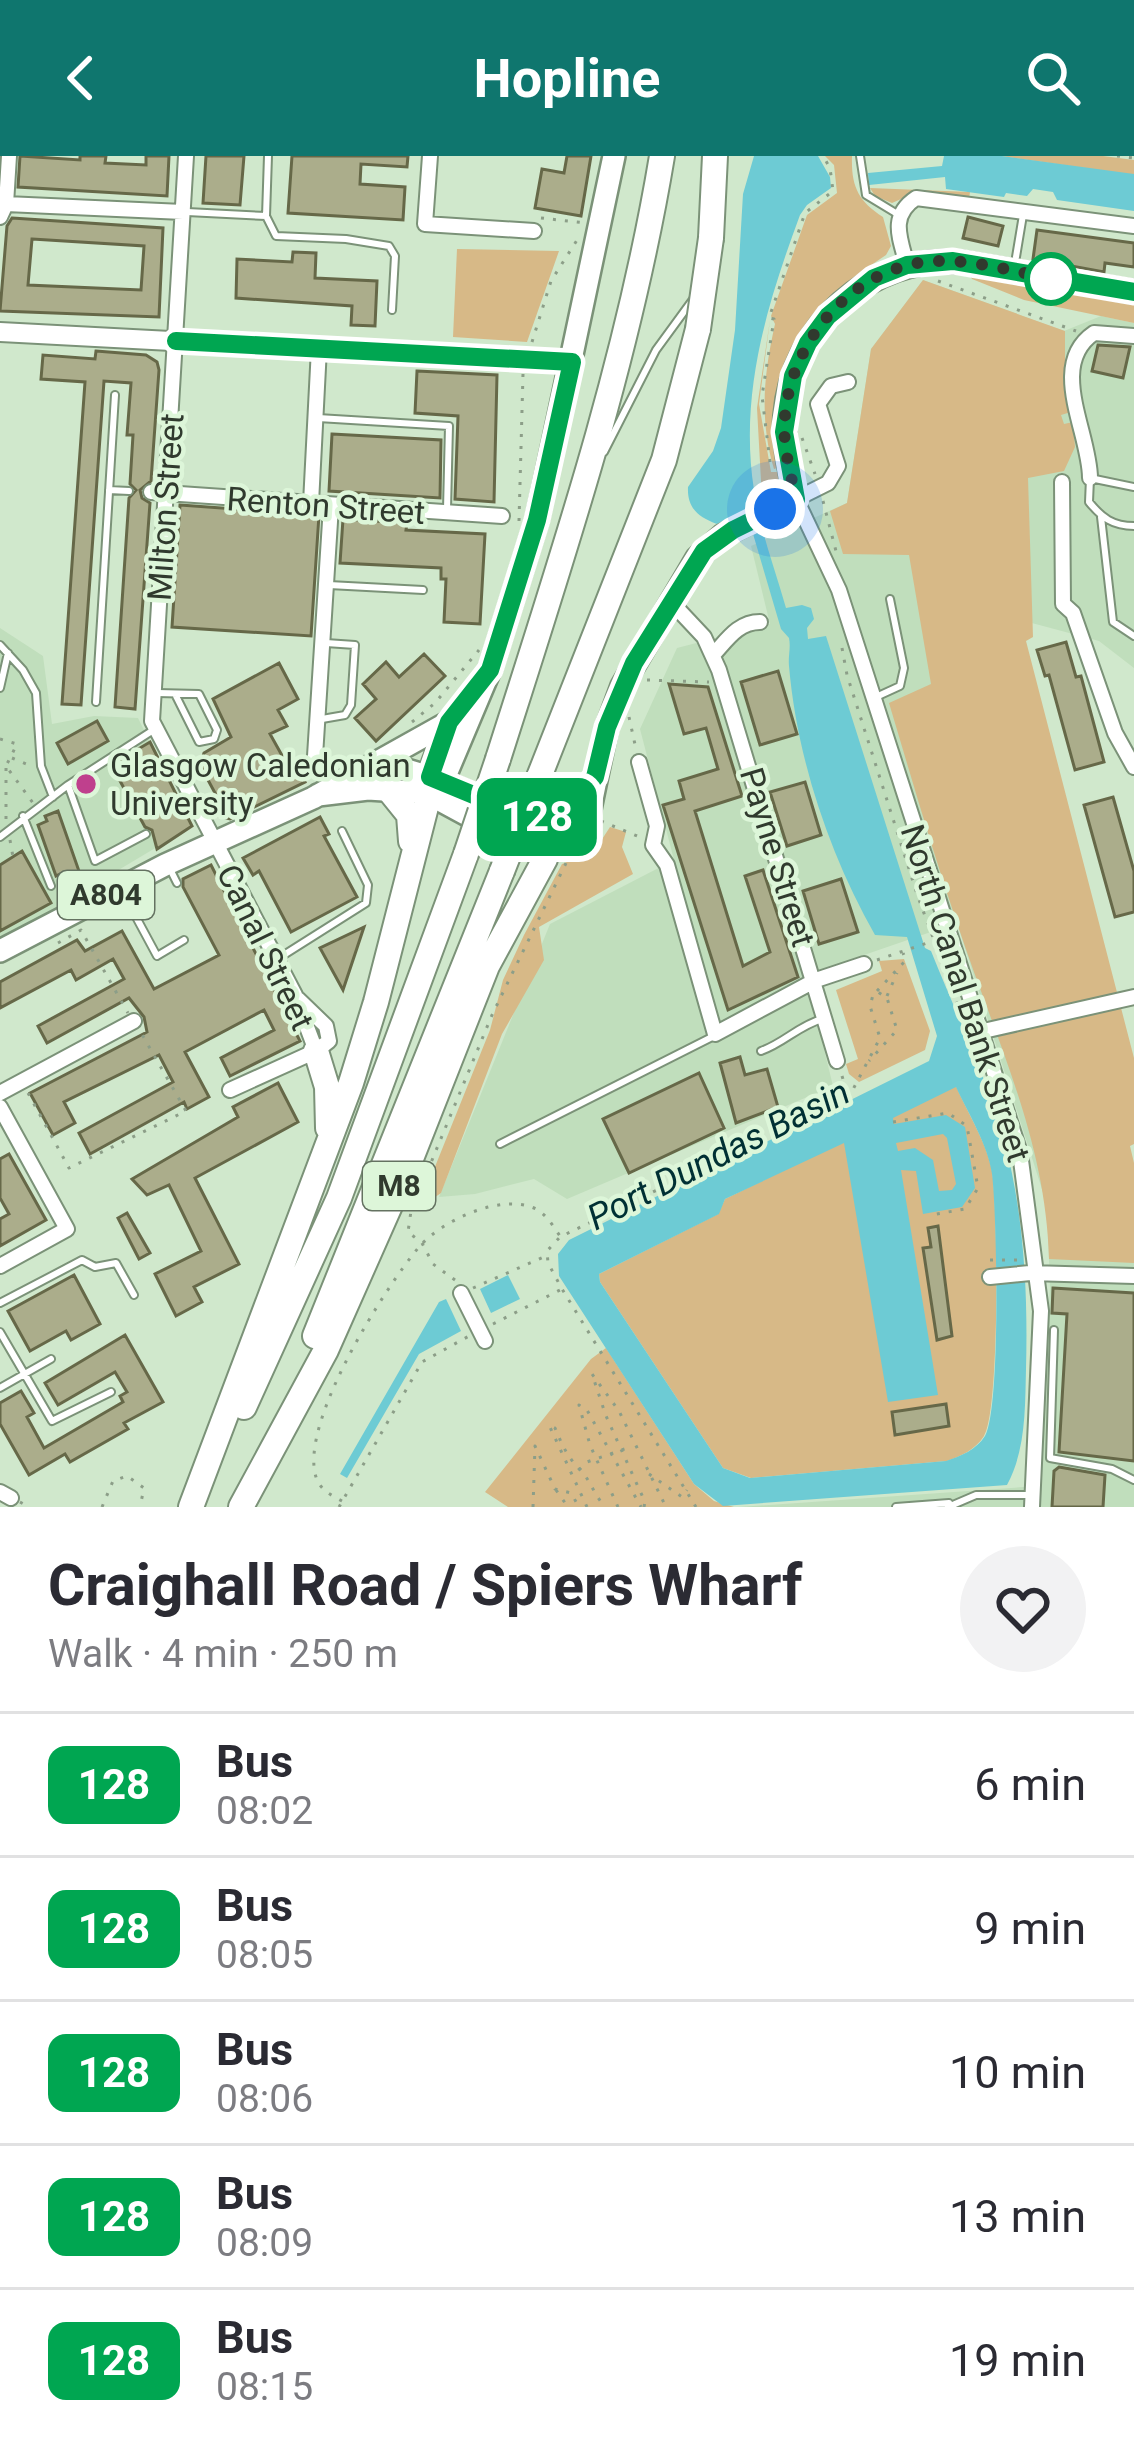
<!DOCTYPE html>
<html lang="en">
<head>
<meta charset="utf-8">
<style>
	body { margin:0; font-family:Roboto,sans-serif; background:#f2f2f3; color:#2b2b33; height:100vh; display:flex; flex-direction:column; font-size:45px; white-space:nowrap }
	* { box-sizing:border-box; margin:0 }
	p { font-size:39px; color:#7c7c81 }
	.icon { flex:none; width:66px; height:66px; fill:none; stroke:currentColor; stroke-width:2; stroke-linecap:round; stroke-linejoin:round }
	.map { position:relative; height:1351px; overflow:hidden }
	.sheet { display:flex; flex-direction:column; background:#fff; flex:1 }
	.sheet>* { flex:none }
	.badge { padding:0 24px; border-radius:18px; font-size:42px; line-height:78px }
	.you { position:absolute; width:60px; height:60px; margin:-30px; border:9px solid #fff; border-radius:50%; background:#1a73e8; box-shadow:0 0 0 18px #1a73e833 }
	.map>.badge { position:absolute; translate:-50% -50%; box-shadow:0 0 0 6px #fff }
	.round { display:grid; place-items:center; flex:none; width:126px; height:126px; border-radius:63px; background:#f2f2f3 }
	.head { display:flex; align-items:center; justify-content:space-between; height:204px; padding:0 48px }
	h1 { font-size:57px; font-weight:700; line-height:90px }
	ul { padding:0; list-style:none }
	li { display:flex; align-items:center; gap:36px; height:144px; padding:0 48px; border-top:3px solid #e1e1e2 }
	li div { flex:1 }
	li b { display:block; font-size:45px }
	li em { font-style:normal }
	li .badge { min-width:132px; font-weight:700; text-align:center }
	header { display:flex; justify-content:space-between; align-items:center; height:156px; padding:0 48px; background:#0f766e; color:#fff; font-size:54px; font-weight:700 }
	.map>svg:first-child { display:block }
	.built { fill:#c0debc }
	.green { fill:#d7b987 }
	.water { fill:#6dcbd4; fill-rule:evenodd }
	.building { fill:#abad8b; stroke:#666848; stroke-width:3; fill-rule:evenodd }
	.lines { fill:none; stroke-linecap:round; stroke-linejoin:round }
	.lane-casing { stroke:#7b9278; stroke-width:10 }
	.street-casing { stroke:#7b9278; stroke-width:18 }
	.secondary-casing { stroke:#7b9278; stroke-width:22 }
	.primary-casing { stroke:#7b9278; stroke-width:26 }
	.highway-casing { stroke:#7b9278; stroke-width:28 }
	.path { stroke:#8c9e88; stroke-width:3; stroke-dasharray:3 9; stroke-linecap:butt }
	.lane { stroke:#fff; stroke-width:6 }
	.street { stroke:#fff; stroke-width:14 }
	.secondary { stroke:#fff; stroke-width:18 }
	.primary { stroke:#fff; stroke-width:21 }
	.highway { stroke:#fff; stroke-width:24 }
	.highway-bridge-casing { stroke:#7b9278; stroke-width:28; stroke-linecap:butt }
	.highway-bridge { stroke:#fff; stroke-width:24 }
	.line-casing { stroke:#fff; stroke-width:27 }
	.line { stroke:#00a651; stroke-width:18 }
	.walk { stroke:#303a2e; stroke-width:12; stroke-dasharray:0 21.6 }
	.stop-dot { fill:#fff; stroke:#00a651; stroke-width:6 }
	.poi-dot { fill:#bf408d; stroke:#ddf6d9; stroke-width:4.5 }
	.labels { text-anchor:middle; stroke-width:9; stroke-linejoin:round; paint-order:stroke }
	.shield { fill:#ddf6d9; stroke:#647261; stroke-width:3 }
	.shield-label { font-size:30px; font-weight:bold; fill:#303a2e }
	.street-label { font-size:33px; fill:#303a2e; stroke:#ddf6d9 }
	.poi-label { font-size:33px; fill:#303a2e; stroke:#ddf6d9; text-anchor:start }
	.water-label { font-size:36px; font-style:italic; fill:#003034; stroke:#ddf6d9 }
</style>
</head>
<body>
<header><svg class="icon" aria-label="back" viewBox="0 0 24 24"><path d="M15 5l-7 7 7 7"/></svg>Hopline<svg class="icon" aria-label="search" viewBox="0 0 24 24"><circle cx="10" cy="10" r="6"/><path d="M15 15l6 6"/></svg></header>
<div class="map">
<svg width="1134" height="1351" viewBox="0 0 1134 1351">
	<rect width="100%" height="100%" fill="#d0e8cc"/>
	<!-- built -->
	<path class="built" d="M923 124 1064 175 1101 160 1134 167V512L1099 485 991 456 1134 1049V1351H739L1038 1330 1050 1132 1047 1049 957 767 806 819 833 930 567 1043 534 1023 475 1038 439 1041 550 768 674 704 640 573 677 492 770 468 751 390 847 347 871 193Z
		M0 472 43 500 52 568 94 560 138 562 192 670 0 785Z"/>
	<!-- green -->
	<path class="green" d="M825 0H852C851 30 858 45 883 61L891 90 886 99C803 153 764 210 777 312L774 313C759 263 764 217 775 168L771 160 807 59 837 37 834 9Z
		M1001 0H1103L1134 4V19Z
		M870 32 970 36 969 43 917 36 892 47 875 40Z
		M457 93 559 95 527 186 453 181Z
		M969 118 1134 144V167L1024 144 972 123Z
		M923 124 1065 175V234L1071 256 1061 259 1064 268 1073 266 1075 291 1064 315 1028 322 1033 481 1026 485 1134 902V988L1130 990 1134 1007V1107L1049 1103C1046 982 994 880 957 767 932 694 911 620 889 547L931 528 909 399 843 398 830 355 847 347 871 193Z
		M770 164 759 248 771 316H778C780 332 777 337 762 343L757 252Z
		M610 671 626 676 622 691 633 718 539 771 544 804 502 878 441 1037 418 1053 490 874 503 824 524 779 562 708 595 694Z
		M904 803 930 875 925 894 859 926 849 918 846 908 858 903 836 834 882 815 879 805Z
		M956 930C967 956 987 987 992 1015 998 1050 1000 1256 984 1280 975 1294 961 1300 947 1305L751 1322 723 1312 600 1126 599 1118 718 1058 725 1043Z
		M606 1192 694 1328 714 1345 734 1351H508L485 1336 591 1203Z"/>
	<!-- water -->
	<path class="water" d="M754 0H818L830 21 831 32 807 49 800 59C767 148 739 238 754 334 760 374 775 413 786 452L802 449 811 452 814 463 807 472 808 483 826 480 925 792 931 795C956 857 986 920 1004 984 1024 1057 1028 1137 1026 1213 1025 1252 1026 1294 1007 1329L723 1350 694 1328 559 1120 558 1098 569 1084 929 905 937 880 907 781 875 779C829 698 797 602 789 510 788 500 791 492 789 482L781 473 746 354 717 368C698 361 687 352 688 331L713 295 721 272 735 174 743 38ZM956 931C968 957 988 989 992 1018 997 1057 1001 1252 985 1280 976 1294 961 1300 946 1305L750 1322 723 1312 600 1126 599 1118 719 1058 725 1043 844 987 888 1246 938 1239 901 1014 916 1015 923 1058 962 1051 975 1032 965 971 946 959 894 968 893 962ZM943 978 947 982 956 1028 952 1034 939 1035 933 1004 915 992 898 995 896 987Z
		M944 0H1002L1134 18V55L1057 44 1053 36 1033 33 1027 40 1006 37 1004 41 946 33 945 21 869 29 868 17 942 10Z
		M508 1119 520 1143 491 1157 480 1133Z
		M446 1143 461 1175 419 1198 347 1322 340 1318 439 1146Z"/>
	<!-- building -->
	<path class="building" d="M20 0 80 4V0H106L105 7 146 9V0H169L167 40 18 31Z
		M206 0H244L240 49 203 47Z
		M292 0H408L407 11 361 8 360 28 405 31 403 64 288 57Z
		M567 0H591L581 60 535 52 542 13 564 17Z
		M968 61 1003 70 998 90 963 82Z
		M12 62 163 72 159 161 0 155 7 70ZM32 83 144 90 141 134 28 129Z
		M1037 74 1134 87V111L1105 107 1104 116 1033 103Z
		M293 96 316 97 315 122 377 125 375 170 351 169 352 150 236 142 237 103 292 106Z
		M1098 189 1130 191 1123 222 1092 215Z
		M96 195 146 199 157 206 159 214 151 325 140 334 142 342 150 347 135 553 115 551 129 342 136 334 130 328 133 279H127L131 227 104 225 81 549 62 548 85 226 41 223 43 199 95 203Z
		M417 215 497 219 494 346 455 343 458 260 415 257Z
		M332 278 441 284 440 342 329 335Z
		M180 349 319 359 311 480 172 471Z
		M343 363 407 367 406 374 485 378 480 468 444 466 446 423H441V412L340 407Z
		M1066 486 1076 521 1081 520 1104 606 1075 614 1049 519 1045 520 1037 494Z
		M424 498 445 520 376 585 355 562 376 543 363 528 386 506 399 521Z
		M279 507 298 543 278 554 287 570 270 578 284 603 291 600 305 626 230 663 218 660 222 650 200 609 204 597 231 581 213 543Z
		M778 515 797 578 760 589 741 526Z
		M669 528 708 531 742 640 695 655 743 810 770 796 745 720 763 714 798 821 728 854 663 649 684 643 679 625 718 613 706 572 684 578Z
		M97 565 108 585 68 608 57 587Z
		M150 586 192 670 157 693 152 674 145 671 119 623 126 619 118 605Z
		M805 626 821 679 787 690 770 636Z
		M1113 641 1134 715V756L1115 761 1084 649Z
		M58 655 80 718 66 723 63 717 56 720 38 669 47 665 45 660Z
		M320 661 329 678 324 680 357 741 291 776 259 715 253 719 243 702Z
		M22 695 51 747 0 775V709Z
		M211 709 300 885 230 920 221 902 274 874 264 854 185 896 209 941 187 953 184 946 90 998 79 977 173 926 159 899 64 946 75 967 53 979 30 937 147 876 144 861 129 842 47 887 38 870 124 823 113 803 76 824 71 814 0 852V826L77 784 85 795 122 775 154 833 219 799 183 731V723Z
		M841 723 858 776 819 788 803 735Z
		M364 771 343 834 320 792Z
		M740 901 745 919 767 913 778 951 736 967 720 907Z
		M699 917 724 972 629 1017 603 963Z
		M278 927 298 966 195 1022 239 1108 194 1131 202 1146 176 1160 155 1118 201 1095 169 1029 147 1039 132 1023 238 961 233 951Z
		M9 998 46 1064 0 1090V1063L9 1058 0 1042V1003Z
		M127 1057 150 1097 139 1103 118 1062Z
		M938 1070 952 1180 937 1184 923 1092 931 1091 928 1072Z
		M74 1119 100 1168 71 1184 66 1175 30 1195 8 1155Z
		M1053 1132 1134 1137V1305L1059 1296 1067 1158 1052 1157Z
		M125 1179 163 1246 124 1267 128 1273 70 1306 65 1298 29 1319 0 1268V1247L21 1235 34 1257 27 1261 44 1292 123 1246 120 1240 127 1236 115 1216 58 1249 45 1227Z
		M946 1248 949 1270 895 1279 892 1256Z
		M1059 1311 1105 1319 1103 1351H1052L1054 1315Z"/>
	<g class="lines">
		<!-- lane casing -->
		<g class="lane-casing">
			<path id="lane" d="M860 0 866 39 899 59
				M187 56 266 60 276 80 346 83 389 90 395 100 392 154
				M266 60 268 0
				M1016 101 1023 59
				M318 262 449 270 447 353
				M604 296 656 194 694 142
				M1134 331 1090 322 1089 346C1102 362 1113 370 1134 370
				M109 334 129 335
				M1101 361 1113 466 1134 480
				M329 429 423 434
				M0 489 23 514 36 537 41 610 53 641
				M0 532 8 497
				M157 537 199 538 217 574 214 583 199 586 175 538
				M876 541 900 530 904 512 890 443
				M96 546 115 239
				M322 563 345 559 351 549 355 489 326 487
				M68 629 155 573
				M23 660 51 730
				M0 681 68 629 95 705 146 678
				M169 711 177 727
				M122 735 157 800 184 784
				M279 802 366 747 368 729 342 675
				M761 895C784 887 798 870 822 863
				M500 988 714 880
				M0 1147 82 1104 95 1111 116 1107 134 1139
				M1054 1174 1050 1302 1112 1313 1134 1324
				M0 1176 52 1265 111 1236
				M0 1232 51 1203
				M896 1351 949 1347
				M948 1351 976 1339H1029"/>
		</g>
		<!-- street casing -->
		<g class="street-casing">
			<path id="street" d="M186 0 152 565 295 839 316 895
				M430 0 425 68 534 75
				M6 48 183 56
				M0 61 6 48 9 0
				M907 109C900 82 889 60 916 42L1134 70
				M848 226 831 230 818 248 838 310 828 327 796 343 839 434 1020 997 1041 1155 1032 1351
				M1090 322C1090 277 1047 209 1094 177L1134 180
				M1062 326 1063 448 1073 457 1115 577 1134 611
				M151 336 502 360
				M311 347 319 192
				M673 448 704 481 719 514 837 905
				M713 499C727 484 738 466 760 466
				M315 600 331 350
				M639 606 657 670 653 689 667 709 715 878 816 824 864 808
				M979 876 1134 841
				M230 934 316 895 329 885 326 870 298 843
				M0 937 134 865
				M0 951 67 1073 0 1110
				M990 1121 1030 1117 1134 1120
				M461 1137 485 1185
				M0 1336 11 1342"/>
		</g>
		<!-- secondary casing -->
		<g class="secondary-casing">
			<path id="secondary" d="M0 176 572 206"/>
		</g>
		<!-- primary casing -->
		<g class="primary-casing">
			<path id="primary" d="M380 606 430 621 527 661 565 655 591 626
				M429 632 433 607 449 565
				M318 639 368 633 415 636 436 642 519 687 547 692 566 685 589 658 607 571 622 530 697 402 722 380 796 343C790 316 783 288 785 260 792 170 870 99 960 106L1134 136
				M436 642 490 514 537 364 614 0
				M0 795 165 709 313 642 449 566"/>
		</g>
		<!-- highway casing -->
		<g class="highway-casing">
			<path id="highway" d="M711 82 715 0
				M498 603C561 405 628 205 662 0
				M539 621 664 304 698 173
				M388 633 409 659 411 685
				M316 895 327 931 328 972
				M315 1180 502 715
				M244 1251 339 1042 466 698
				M191 1351 351 927 376 846 429 639
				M241 1351 326 1194 412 1000 487 810 545 703 547 692"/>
		</g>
		<!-- path -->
		<path class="path" d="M1117 0 1134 2
			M541 62 586 67
			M938 125 1076 175
			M532 186 551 125 579 81
			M802 282 815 318
			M770 306 762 240 774 163 769 162 805 57 833 35 830 12 823 0
			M823 345 837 399
			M519 365 523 218
			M842 492 847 519 918 741 959 852
			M647 524 709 526
			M629 561 636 593
			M412 566 435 547 479 494
			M0 583 17 588 6 610 33 647
			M12 602 31 610
			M6 612V663
			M601 665 642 682
			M10 684 13 701
			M58 787 81 774 128 857
			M877 804 936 784
			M877 835 906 804 903 797
			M887 840 897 817
			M842 920 848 939
			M28 937 69 1012 186 955 140 875
			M893 966 948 957 967 970 978 1032 965 1053 931 1059
			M990 1104H1019
			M455 1124 433 1108 422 1087 408 1076 411 1055 492 859 568 703
			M473 1132 546 1100
			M493 1168 560 1134
			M579 1314 587 1306 633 1290
			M649 1318 682 1341 687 1334
			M556 1334 568 1351
			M342 1345C331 1339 320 1334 316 1321 299 1267 384 1133 419 1091 441 1065 502 1036 536 1053 547 1059 553 1070 560 1080
			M20 1346 29 1351
			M102 1351 113 1325 127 1320 144 1332 140 1351
			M339 1351 422 1206 469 1180
			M533 1351 535 1290 555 1333 571 1337 579 1351
			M587 1351 549 1269 555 1272C563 1291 568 1302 582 1316 592 1327 594 1340 606 1351
			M618 1351 590 1289 579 1249 587 1254 641 1351
			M644 1351 645 1346 606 1260 592 1218 619 1255 666 1351
			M696 1351 562 1133 548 1107 547 1095 560 1081 849 941 880 882 870 850 873 839 878 836 887 842 897 874 869 905"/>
		<!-- lane -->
		<use href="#lane" class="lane"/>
		<!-- street -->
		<use href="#street" class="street"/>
		<!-- secondary -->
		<use href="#secondary" class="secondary"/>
		<!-- primary -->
		<use href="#primary" class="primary"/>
		<!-- highway -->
		<use href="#highway" class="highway"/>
		<!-- highway-bridge casing -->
		<g class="highway-bridge-casing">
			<path id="highway-bridge" d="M698 173 711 82
				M466 698 498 603
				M502 715 539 621"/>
		</g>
		<!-- highway-bridge -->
		<use href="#highway-bridge" class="highway-bridge"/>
	</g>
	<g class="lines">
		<!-- line casing -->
		<g class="line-casing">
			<path id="line" d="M176 185 572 206 537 364 490 514 449 566 430 621 527 661 565 656 595 621 607 571 634 507 704 395 733 374 796 343 784 276 793 220 808 187 828 160 874 122 907 109 953 105 1134 136"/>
		</g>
		<!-- line -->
		<use href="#line" class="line"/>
		<!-- walk -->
		<path class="walk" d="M775 353 796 343C790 315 782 288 785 260 791 186 850 115 925 106 965 101 1018 116 1051 123"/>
	</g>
	<!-- markers -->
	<circle class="stop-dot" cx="1051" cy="123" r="24"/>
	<circle class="poi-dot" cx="86" cy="628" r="12"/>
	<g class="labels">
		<!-- shield labels -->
		<g class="shield">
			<rect x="58" y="715" width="96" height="48" rx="9"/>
			<rect x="363" y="1006" width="72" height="48" rx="9"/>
		</g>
		<g class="shield-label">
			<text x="106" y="749">A804</text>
			<text x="399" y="1040">M8</text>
		</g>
		<!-- street labels -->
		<g class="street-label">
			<text transform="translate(326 349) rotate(4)" y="12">Renton Street</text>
			<text transform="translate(165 351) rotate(-86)" y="12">Milton Street</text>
			<text transform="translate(778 701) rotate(73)" y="12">Payne Street</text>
			<text transform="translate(266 791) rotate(64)" y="12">Canal Street</text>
			<text transform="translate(966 837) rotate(72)" y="12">North Canal Bank Street</text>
		</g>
		<!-- poi labels -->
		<g class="poi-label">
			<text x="110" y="621">Glasgow Caledonian<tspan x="110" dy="38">University</tspan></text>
		</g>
		<!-- water labels -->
		<g class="water-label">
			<text transform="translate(718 998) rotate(-27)" y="13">Port Dundas Basin</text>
		</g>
	</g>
</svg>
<div class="you" style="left:775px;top:353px"></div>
<b class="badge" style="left:537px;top:661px;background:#00a651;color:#fff">128</b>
</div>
<section class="sheet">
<div class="head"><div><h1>Craighall Road / Spiers Wharf</h1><p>Walk · 4 min · 250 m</p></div><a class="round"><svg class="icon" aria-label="heart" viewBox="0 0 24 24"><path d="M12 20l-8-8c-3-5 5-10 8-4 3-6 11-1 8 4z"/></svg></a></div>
<ul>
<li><span class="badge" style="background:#00a651;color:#fff">128</span><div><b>Bus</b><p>08:02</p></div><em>6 min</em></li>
<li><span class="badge" style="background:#00a651;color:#fff">128</span><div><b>Bus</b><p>08:05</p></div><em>9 min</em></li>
<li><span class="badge" style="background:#00a651;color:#fff">128</span><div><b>Bus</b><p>08:06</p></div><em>10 min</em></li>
<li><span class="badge" style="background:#00a651;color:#fff">128</span><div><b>Bus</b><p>08:09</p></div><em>13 min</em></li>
<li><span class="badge" style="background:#00a651;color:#fff">128</span><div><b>Bus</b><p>08:15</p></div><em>19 min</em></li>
</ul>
</section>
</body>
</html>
